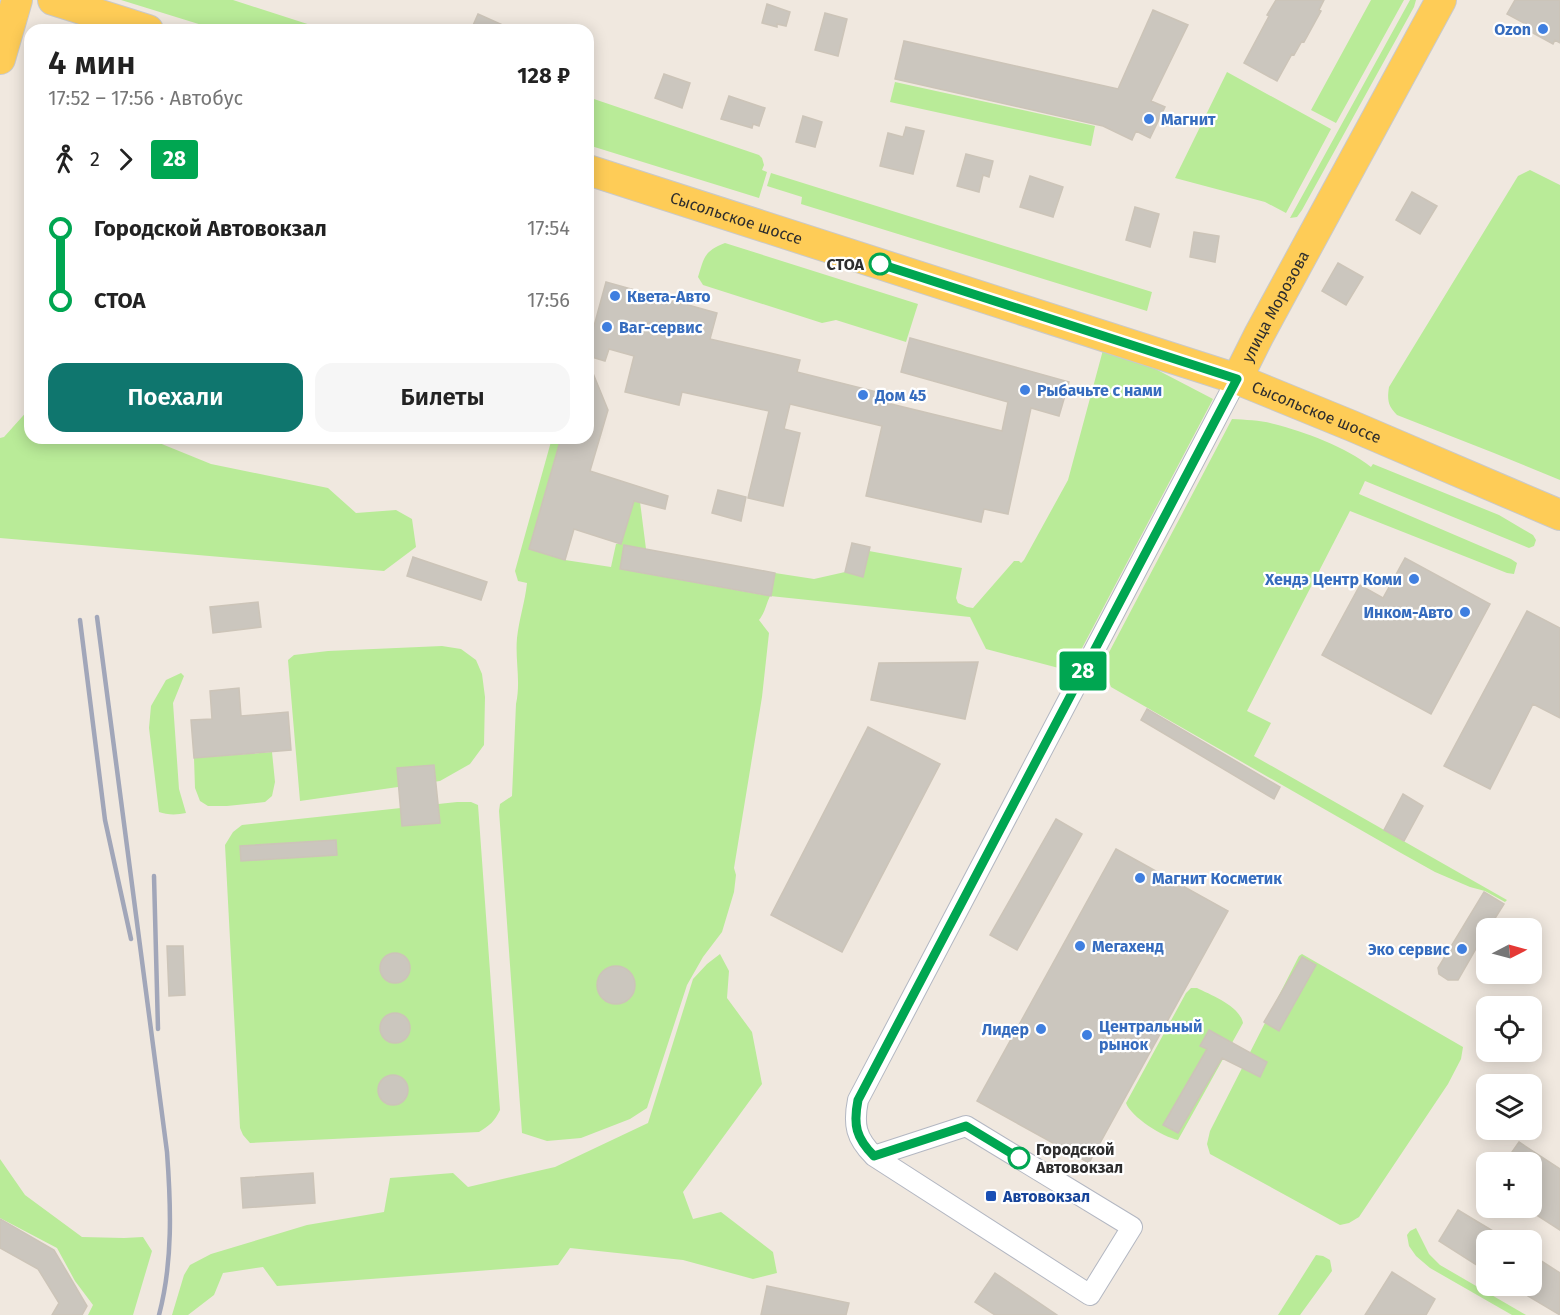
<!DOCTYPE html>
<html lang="ru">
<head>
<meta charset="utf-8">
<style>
	body { margin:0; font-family:"Fira Sans",sans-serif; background:#f6f6f6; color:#222; height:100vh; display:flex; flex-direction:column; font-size:22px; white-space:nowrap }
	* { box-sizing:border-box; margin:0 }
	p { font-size:20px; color:#767676 }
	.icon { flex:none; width:33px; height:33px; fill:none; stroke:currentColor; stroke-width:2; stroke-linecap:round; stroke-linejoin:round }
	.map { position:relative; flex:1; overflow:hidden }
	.side { position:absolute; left:24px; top:24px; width:570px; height:420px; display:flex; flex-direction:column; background:#fff; border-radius:18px; box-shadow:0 3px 15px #0003 }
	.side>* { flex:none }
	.badge { padding:0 12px; border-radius:4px; font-size:21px; line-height:39px }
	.needle { width:39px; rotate:84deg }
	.controls { position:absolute; left:1476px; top:918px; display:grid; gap:12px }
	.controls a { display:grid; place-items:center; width:66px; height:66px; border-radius:12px; background:#fff; box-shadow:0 3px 15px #0003; font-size:30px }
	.map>.badge { position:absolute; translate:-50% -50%; box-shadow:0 0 0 3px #fff }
	.legs { display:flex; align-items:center; gap:9px; height:66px; padding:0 24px; font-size:20px }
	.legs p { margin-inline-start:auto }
	.overview { display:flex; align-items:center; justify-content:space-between; height:102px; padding:0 24px }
	h1 { font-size:33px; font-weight:600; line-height:45px }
	.cta { display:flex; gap:12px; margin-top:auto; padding:12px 24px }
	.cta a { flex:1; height:69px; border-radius:18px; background:#0f766e; color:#fff; font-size:24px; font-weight:600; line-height:69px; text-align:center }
	.cta a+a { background:#f6f6f6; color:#222 }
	ul { padding:0 24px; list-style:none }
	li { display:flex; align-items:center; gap:21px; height:72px; font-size:22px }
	li i { display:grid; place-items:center; width:9px; height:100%; margin:0 8px; background:currentColor }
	li i::after { content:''; width:15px; height:15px; margin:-8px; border:4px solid; border-radius:50%; background:#fff }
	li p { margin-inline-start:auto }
	li:first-child i { background:linear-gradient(#0000 50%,currentColor 0) }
	li:last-child i { background:linear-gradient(currentColor 50%,#0000 0) }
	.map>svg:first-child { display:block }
	.green { fill:#b9eb98 }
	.building { fill:#cbc6be; stroke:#ccc4b8; stroke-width:1.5 }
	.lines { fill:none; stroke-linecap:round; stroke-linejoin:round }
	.street-casing { stroke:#b3b7c2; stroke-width:22 }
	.primary-casing { stroke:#c9c9c9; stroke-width:32 }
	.street { stroke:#fff; stroke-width:20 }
	.primary { stroke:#fecc57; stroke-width:30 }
	.rail { stroke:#a1a6b9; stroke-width:4.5 }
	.line-1-casing { stroke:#fff; stroke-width:14 }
	.line-1 { stroke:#00a651; stroke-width:9 }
	.shop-dot { fill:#3f7fe0; stroke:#fff; stroke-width:2 }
	.stop-1-dot { fill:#fff; stroke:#00a651; stroke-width:3 }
	.transit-dot { fill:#1a4fb4; stroke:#fff; stroke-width:2 }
	.labels { text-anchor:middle; stroke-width:4.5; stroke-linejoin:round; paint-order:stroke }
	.shop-label { font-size:16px; font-weight:bold; fill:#366cbe; stroke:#fff; text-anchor:start }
	.street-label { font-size:16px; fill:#2e2e2e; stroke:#fff }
	.stop-label { font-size:16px; font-weight:bold; fill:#2e2e2e; stroke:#fff; text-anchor:end }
	.transit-label { font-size:16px; font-weight:bold; fill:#164399; stroke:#fff; text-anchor:start }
</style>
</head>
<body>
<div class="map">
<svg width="1560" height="1315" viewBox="0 0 1560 1315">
	<rect width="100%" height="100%" fill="#f0e8df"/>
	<!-- green -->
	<path class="green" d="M121 0H233L326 30H218Z
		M1371 0H1404L1336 123 1311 110Z
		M1410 0H1416L1414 7 1302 210 1297 217 1290 218Z
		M1227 72 1331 129 1286 213 1265 202 1175 178Z
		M895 82 1095 126 1091 146 890 102Z
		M588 97 759 155 762 158 764 165 762 170 767 172 759 198 588 145Z
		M1530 170 1560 185V480L1494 453 1397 415C1388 406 1387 400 1389 387L1518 176Z
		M771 173 1152 292 1147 311 801 204 802 197 767 186Z
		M725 243 918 304 906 342 836 320 822 323 703 285 698 277C704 258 704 251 725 243Z
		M1103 350 1142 362 1213 399 1070 671 986 649 970 617 770 596C766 604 765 613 759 620L769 633 762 697 734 868 736 875 734 892 722 932 703 957 687 985 647 1108 630 1119 581 1138 547 1141 522 1133 499 811 500 804 512 796 516 704C521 681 515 661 517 638 519 619 525 602 527 583L518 581 515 571 552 438H561L530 549 565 560 611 567 616 544 621 543 638 486 646 549 623 553 620 569 770 596 775 573 814 579 845 572 863 577 869 551 962 568 956 598 958 603 967 607 973 608 1014 561H1019L1021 563 1024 560 1068 480Z
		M30 408V438H147L211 464 328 488 356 513 396 510 412 519 416 547 384 571 0 538V438L4 437Z
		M1232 419C1246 420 1261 420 1274 424 1305 432 1346 447 1371 467L1373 464 1499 515 1533 535 1536 540 1534 546 1529 548 1365 481 1359 494 1511 559 1517 563 1514 574 1507 573 1350 511 1247 711 1271 723 1254 756 1507 900 1505 902 1485 891 1470 887 1435 872 1401 853 1111 687 1107 677 1106 658Z
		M442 646 461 649 476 660 482 674 485 697 484 745 470 764 440 781 300 801 288 660 294 655 328 651Z
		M181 673 184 676 173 703 179 789 186 813C177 815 167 815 159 812L149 728 151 706 166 680Z
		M272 752 275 782 272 796 265 802 227 806H208L200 801 195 788 194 758Z
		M457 802H471L478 805 500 1110C495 1121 489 1126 479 1132L250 1143 243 1135 240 1128 225 845 233 832 242 825Z
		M720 954 729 971 727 998 752 1032 762 1084 683 1192 693 1219 721 1212 773 1252 777 1273 753 1279 683 1260 570 1248 558 1265 277 1286 263 1267 223 1273 214 1295 188 1315H172L184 1275 190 1265 211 1254 307 1225 384 1212 390 1178 453 1173 468 1187 555 1167 648 1123 693 979 707 964Z
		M1302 954 1463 1047 1461 1059 1448 1084 1359 1217 1349 1223 1340 1225 1210 1154 1207 1144 1210 1131 1299 956Z
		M1191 988H1197C1211 995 1240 1006 1243 1023L1178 1140C1163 1137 1131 1117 1126 1103L1186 993Z
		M0 1159 25 1195 82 1237 124 1238 143 1237 152 1251 133 1315H88L93 1305 75 1281 57 1248 0 1218Z
		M1416 1228 1429 1254 1440 1265 1526 1315H1512L1430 1268 1416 1256 1409 1246 1407 1235 1410 1231Z
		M1316 1255 1323 1256 1330 1260 1332 1271 1300 1315H1278Z"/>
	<!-- building -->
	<path class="building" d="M1276 0H1324L1319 10 1321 11 1304 42 1302 41 1294 55 1292 54 1277 81 1244 63 1269 16 1267 15Z
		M1515 0H1560V43L1555 40 1553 44 1522 27 1524 23 1507 14Z
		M767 4 790 12 786 26 777 24V27L762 23Z
		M1153 10 1188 25 1151 101 1165 107 1150 138 1136 131 1132 140 1103 126 895 79 904 41 1118 89Z
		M825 13 847 19 838 56 815 50Z
		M478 14 514 30H471Z
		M664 74 690 83 682 108 655 98Z
		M729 96 765 108 759 126 753 124 752 128 721 119Z
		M803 116 822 122 815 147 796 142Z
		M906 127 924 131 913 174 880 166 888 133 903 137Z
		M966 154 993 161 989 177 983 175 979 192 957 186Z
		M1030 176 1063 187 1053 217 1020 207Z
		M1412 192 1437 206 1420 234 1396 220Z
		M1135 207 1159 214 1150 247 1126 240Z
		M1194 232 1219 236 1215 262 1190 257Z
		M1338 263 1363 277 1346 305 1322 291Z
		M606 282 717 313 710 339 800 360 797 372 889 395 887 403 1002 431 1008 402 901 372 910 338 1069 382 1059 416 1031 408 1008 514 984 509 981 522 866 496 882 426 790 404 784 429 800 433 783 506 748 498 769 411 682 392 679 405 625 392 634 356 609 349 605 361 588 356V348Z
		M588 361 608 410 590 471 668 496 665 509 634 501 621 544 574 529 565 560 529 549 561 438H588Z
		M718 490 746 497 741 521 712 513Z
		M852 543 870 547 863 577 845 572Z
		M624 545 775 573 771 596 620 569Z
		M413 557 487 582 481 600 407 576Z
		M1405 558 1490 604 1431 714 1322 655 1360 585 1383 598Z
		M258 602 261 627 213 633 210 607Z
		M1527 611 1560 628V718L1533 704 1490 789 1444 766Z
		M978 662 965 719 871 700 879 663Z
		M239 688 241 716 288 712 291 750 194 758 191 720 212 719 210 691Z
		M1147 709 1280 787 1274 799 1141 720Z
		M868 727 940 764 842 952 771 915Z
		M434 765 440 823 402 826 397 768Z
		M1403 794 1423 806 1404 841 1384 830Z
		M1056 819 1082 834 1017 950 990 935Z
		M336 840 337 855 241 861 240 846Z
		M1116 849 1228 911 1089 1163 977 1101Z
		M1484 892 1504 904 1489 928H1486V946L1477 947 1458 980H1448L1439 974 1438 968Z
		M167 946H183L185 995 169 996Z
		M380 968a15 15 0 1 1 30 0a15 15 0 1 1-30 0Z
		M1302 957 1316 965 1279 1031 1264 1022Z
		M597 985a19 19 0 1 1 38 0a19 19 0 1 1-38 0Z
		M380 1028a15 15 0 1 1 30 0a15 15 0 1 1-30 0Z
		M1209 1030 1267 1062 1260 1077 1222 1058 1178 1133 1163 1125 1207 1049 1200 1046Z
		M378 1090a15 15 0 1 1 30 0a15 15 0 1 1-30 0Z
		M1519 1142 1560 1169V1230L1532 1212V1162H1505Z
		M313 1173 315 1203 243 1208 241 1178Z
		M1458 1210 1508 1240H1486V1271L1439 1241Z
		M0 1219 54 1250 87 1306 82 1315H52L59 1303 38 1269 0 1248Z
		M1532 1255 1560 1273V1315L1511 1286H1532Z
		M1392 1272 1435 1299 1426 1315H1365Z
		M995 1273 1057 1315H995L975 1302Z
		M767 1286 849 1303 846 1315H761Z"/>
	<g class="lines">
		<!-- street casing -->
		<g class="street-casing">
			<path id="street" d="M874 1156 966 1126 1132 1227 1090 1295 874 1156C856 1138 853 1125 858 1100L1237 379"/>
		</g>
		<!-- primary casing -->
		<g class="primary-casing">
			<g id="primary">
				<path d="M53 0 148 30"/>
				<path d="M0 59 17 0"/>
				<path id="s1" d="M588 170 1237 379 1352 426 1560 515"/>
				<path id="s2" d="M1237 379 1259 335 1441 0"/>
			</g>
		</g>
		<!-- street -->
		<use href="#street" class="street"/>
		<!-- primary -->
		<use href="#primary" class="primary"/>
		<!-- rail -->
		<path class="rail" d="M97 617 167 1152C171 1206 173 1262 159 1315
			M80 620 105 820 131 939
			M154 876 158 1029"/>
	</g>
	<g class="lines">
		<!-- line-1 casing -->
		<g class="line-1-casing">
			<path id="line-1" d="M880 264 1237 379 858 1100C853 1125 856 1138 874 1156L966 1126 1019 1158"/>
		</g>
		<!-- line-1 -->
		<use href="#line-1" class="line-1"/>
	</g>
	<!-- markers -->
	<g class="shop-dot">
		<circle cx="1543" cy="29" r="6"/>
		<circle cx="1149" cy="119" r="6"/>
		<circle cx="615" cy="296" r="6"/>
		<circle cx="607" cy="327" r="6"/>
		<circle cx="1025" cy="390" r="6"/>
		<circle cx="863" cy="395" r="6"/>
		<circle cx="1414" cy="579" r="6"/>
		<circle cx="1465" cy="612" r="6"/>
		<circle cx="1140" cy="878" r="6"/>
		<circle cx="1080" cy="946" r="6"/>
		<circle cx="1462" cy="949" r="6"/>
		<circle cx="1041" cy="1029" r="6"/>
		<circle cx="1087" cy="1035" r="6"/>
	</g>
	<g class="stop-1-dot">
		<circle cx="880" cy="264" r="10"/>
		<circle cx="1019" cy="1158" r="10"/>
	</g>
	<rect class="transit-dot" x="985" y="1190" width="12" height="12" rx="3"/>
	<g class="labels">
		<!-- shop labels -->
		<g class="shop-label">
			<text x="1531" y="35" text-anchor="end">Ozon</text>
			<text x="1161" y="125">Магнит</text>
			<text x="627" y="302">Квета-Авто</text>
			<text x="619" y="333">Ваг-сервис</text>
			<text x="1037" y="396">Рыбачьте с нами</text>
			<text x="875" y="401">Дом 45</text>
			<text x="1402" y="585" text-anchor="end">Хендэ Центр Коми</text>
			<text x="1453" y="618" text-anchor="end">Инком-Авто</text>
			<text x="1152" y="884">Магнит Косметик</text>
			<text x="1092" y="952">Мегахенд</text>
			<text x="1450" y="955" text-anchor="end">Эко сервис</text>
			<text x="1099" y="1032">Центральный<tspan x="1099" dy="18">рынок</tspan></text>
			<text x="1029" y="1035" text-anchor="end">Лидер</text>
		</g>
		<!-- street labels -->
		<g class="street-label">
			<text dy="6" stroke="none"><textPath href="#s1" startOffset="156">Сысольское шоссе</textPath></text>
			<text dy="6" stroke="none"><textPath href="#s2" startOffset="82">улица Морозова</textPath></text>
			<text dy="6" stroke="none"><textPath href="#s1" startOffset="768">Сысольское шоссе</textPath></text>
		</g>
		<!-- stop labels -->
		<g class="stop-label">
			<text x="864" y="270">СТОА</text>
			<text x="1036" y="1155" text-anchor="start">Городской<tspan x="1036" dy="18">Автовокзал</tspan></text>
		</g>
		<!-- transit labels -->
		<g class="transit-label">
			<text x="1003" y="1202">Автовокзал</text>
		</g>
	</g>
</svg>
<div class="controls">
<a><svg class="needle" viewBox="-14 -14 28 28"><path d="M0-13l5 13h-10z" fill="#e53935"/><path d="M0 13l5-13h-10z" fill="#767676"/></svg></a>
<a><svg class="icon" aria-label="locate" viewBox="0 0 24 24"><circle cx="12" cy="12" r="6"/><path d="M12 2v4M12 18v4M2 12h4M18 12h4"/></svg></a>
<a><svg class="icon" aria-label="layers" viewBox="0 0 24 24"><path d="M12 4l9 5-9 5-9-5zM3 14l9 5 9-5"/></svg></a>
<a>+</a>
<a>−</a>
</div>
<b class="badge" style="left:1083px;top:671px;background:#00a651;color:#fff">28</b>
<section class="side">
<div class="overview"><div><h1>4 мин</h1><p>17:52 – 17:56 · Автобус</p></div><b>128 ₽</b></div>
<div class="legs"><svg class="icon" aria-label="walk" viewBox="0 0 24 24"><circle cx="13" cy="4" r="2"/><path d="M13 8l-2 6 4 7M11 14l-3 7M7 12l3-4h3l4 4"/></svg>2<svg class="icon" aria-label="forward" viewBox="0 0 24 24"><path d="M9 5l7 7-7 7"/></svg><b class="badge" style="background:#00a651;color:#fff">28</b></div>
<ul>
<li><i style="color:#00a651"></i><b>Городской Автовокзал</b><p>17:54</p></li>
<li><i style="color:#00a651"></i><b>СТОА</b><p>17:56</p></li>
</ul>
<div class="cta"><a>Поехали</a><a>Билеты</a></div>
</section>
</div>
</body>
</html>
